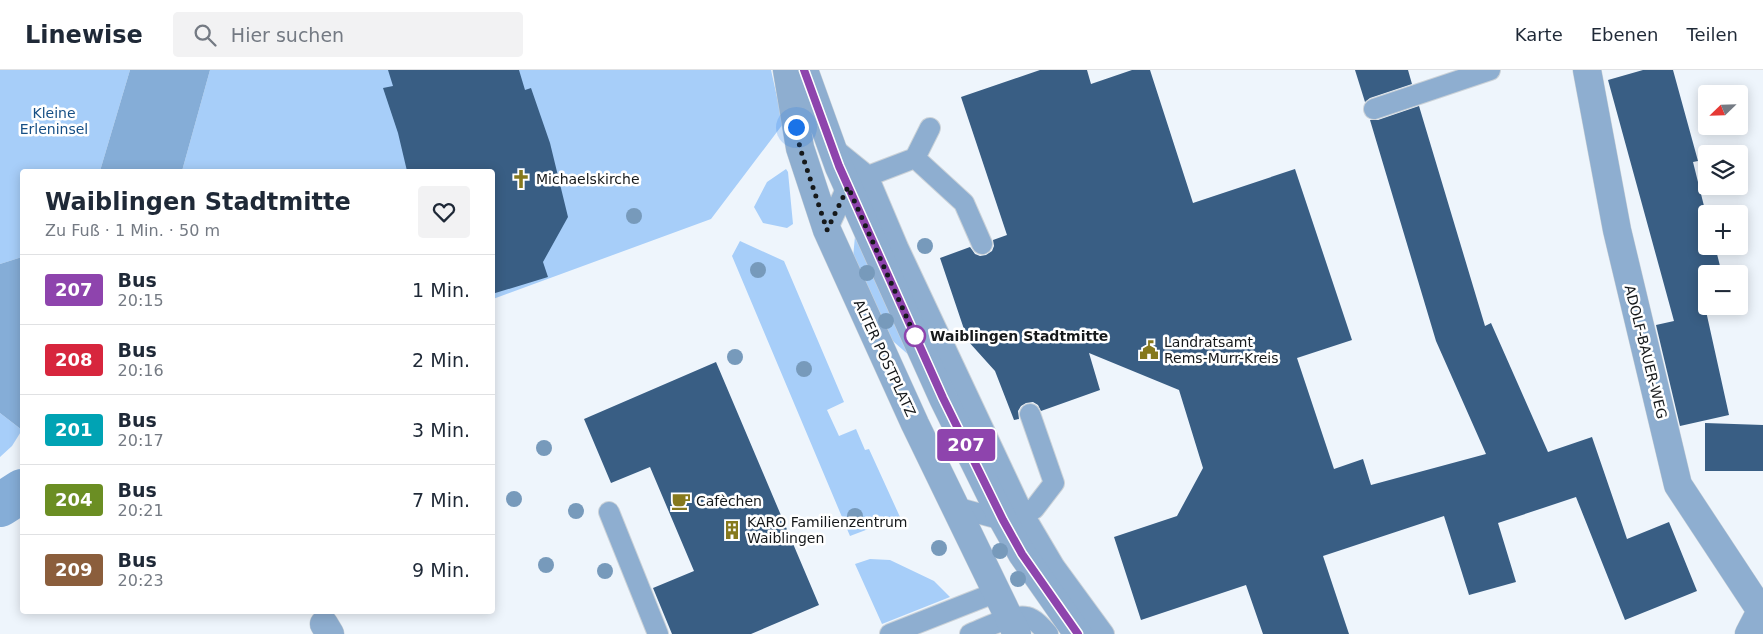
<!DOCTYPE html>
<html lang="de">
<head>
<meta charset="utf-8">
<style>
	body { margin:0; font-family:"DejaVu Sans",sans-serif; background:#f2f2f3; color:#1f2937; height:100vh; display:flex; flex-direction:column; font-size:19px; white-space:nowrap }
	* { box-sizing:border-box; margin:0 }
	p { font-size:16px; color:#747a83 }
	.icon { flex:none; width:28px; height:28px; fill:none; stroke:currentColor; stroke-width:2; stroke-linecap:round; stroke-linejoin:round }
	.map { position:relative; flex:1; overflow:hidden }
	.details { position:absolute; left:20px; top:99px; width:475px; height:445px; display:flex; flex-direction:column; background:#fff; border-radius:5px; box-shadow:0 2px 12px #0003 }
	.details>* { flex:none }
	.badge { padding:0 10px; border-radius:4px; font-size:18px; line-height:32px }
	.needle { width:32px; rotate:247deg }
	.controls { position:absolute; left:1698px; top:15px; display:grid; gap:10px }
	.controls a { display:grid; place-items:center; width:50px; height:50px; border-radius:5px; background:#fff; box-shadow:0 2px 12px #0003; font-size:25px }
	.you { position:absolute; width:25px; height:25px; margin:-12px; border:4px solid #fff; border-radius:50%; background:#1a73e8; box-shadow:0 0 0 8px #1a73e833 }
	.map>.badge { position:absolute; translate:-50% -50%; box-shadow:0 0 0 2px #fff }
	.round { display:grid; place-items:center; flex:none; width:52px; height:52px; border-radius:5px; background:#f2f2f3 }
	.headline { display:flex; align-items:center; justify-content:space-between; height:85px; padding:0 25px }
	h1 { font-size:24px; font-weight:700; line-height:38px }
	ul { padding:0; list-style:none }
	li { display:flex; align-items:center; gap:15px; height:70px; padding:0 25px; border-top:1px solid #e0e1e3 }
	li div { flex:1 }
	li b { display:block; font-size:19px }
	li em { font-style:normal }
	li .badge { min-width:55px; font-weight:700; text-align:center }
	header { display:flex; align-items:center; gap:30px; box-sizing:border-box; height:70px; padding:0 25px; background:#fff; border-bottom:1px solid #e0e1e3 }
	header strong { font-size:24px }
	nav { display:flex; gap:28px; margin-inline-start:auto; font-size:18px }
	.search { width:350px; height:45px; background:#f2f2f3; display:flex; align-items:center; gap:12px; box-sizing:border-box; padding:0 18px; border-radius:5px; color:#747a83; font-size:19px }
	.map>svg:first-child { display:block }
	.green { fill:#a7cef9 }
	.water { fill:#85add7 }
	.lines { fill:none; stroke-linecap:round; stroke-linejoin:round }
	.canal { stroke:#85add7; stroke-width:44 }
	.building { fill:#395e84 }
	.service-casing { stroke:#cbd2d8; stroke-width:22 }
	.minor-casing { stroke:#cbd2d8; stroke-width:29 }
	.tertiary-casing { stroke:#cbd2d8; stroke-width:29 }
	.service { stroke:#8eaed0; stroke-width:20 }
	.minor { stroke:#8eaed0; stroke-width:28 }
	.tertiary { stroke:#8eaed0; stroke-width:28 }
	.tree { fill:#779abb }
	.line-casing { stroke:#fff; stroke-width:11 }
	.line { stroke:#8e44ad; stroke-width:8 }
	.walk { stroke:#16191b; stroke-width:5; stroke-dasharray:0 9 }
	.stop-dot { fill:#fff; stroke:#8e44ad; stroke-width:2.5 }
	.labels { text-anchor:middle; stroke-width:5; stroke-linejoin:round; paint-order:stroke }
	.park-label { font-size:14px; fill:#164f85; stroke:#fff }
	.poi-label { font-size:14px; fill:#16191b; stroke:#fff; text-anchor:start }
	.stop-label { font-size:14px; font-weight:bold; fill:#16191b; stroke:#fff; text-anchor:start }
	.street-label { font-size:14px; fill:#16191b; stroke:#fff }
</style>
</head>
<body>
<header>
<strong>Linewise</strong>
<div class="search"><svg class="icon" aria-label="search" viewBox="0 0 24 24"><circle cx="10" cy="10" r="6"/><path d="M15 15l6 6"/></svg>Hier suchen</div>
<nav><a>Karte</a><a>Ebenen</a><a>Teilen</a></nav>
</header>
<div class="map">
<svg width="1763" height="564" viewBox="0 0 1763 564">
	<rect width="100%" height="100%" fill="#eef5fc"/>
	<!-- green -->
	<path class="green" d="M0 0H130L100 101H22V187L0 194Z
		M210 0H771L783 54 711 149 493 229 492 101H182Z
		M786 99 788 102 793 154 787 158 763 153 754 137 767 112Z
		M858 164 911 287 886 265 853 188 855 166Z
		M740 171 784 191 844 332 827 340 839 366 856 359 865 380 869 379 900 447 850 466 732 186Z
		M0 343 22 360 12 376 0 387Z
		M870 489 890 490 934 511 950 527 882 554 855 494Z"/>
	<!-- water -->
	<path class="water" d="M130 0H210L182 101H100Z
		M22 187V360L0 343V194Z"/>
	<g class="lines">
		<!-- canal -->
		<path class="canal" d="M0 435 22 421"/>
	</g>
	<!-- building -->
	<path class="building" d="M388 0H519L525 20 531 18 550 73 568 147 543 192 548 207 492 224V101H407L398 63 383 18 393 16Z
		M1040 0H1087L1091 14 1132 0H1150L1193 133 1295 99 1352 270 1297 288 1334 399 1363 389 1371 415 1486 384 1436 271 1370 50H1378L1419 36 1485 256 1491 253 1548 382 1592 367 1627 469 1669 452 1697 521 1625 550 1576 427 1498 453 1516 512 1469 525 1444 446 1323 486 1349 564H1263L1246 515 1141 550 1114 467 1177 446 1203 398 1179 320 1089 283 1100 320 1041 341 1038 335 1033 332 1026 333 1021 336 1018 341 1019 349 1014 350 995 301 968 271 940 188 970 177 975 184 980 186 986 185 992 181 994 176 993 170 1007 165 961 27Z
		M1355 0H1408L1412 14 1370 28 1365 32Z
		M1643 0H1673L1698 91 1693 92 1706 144V176H1715L1722 204H1706V241L1729 345 1680 356 1656 255 1674 251 1608 10Z
		M716 292 819 535 751 564H672L653 518 694 501 650 397 611 413 584 349Z
		M1705 353 1763 355V401H1705Z"/>
	<g class="lines">
		<!-- service casing -->
		<g class="service-casing">
			<path id="service" d="M1374 39 1490 0
				M831 76 868 106 898 177 1023 443 1055 497 1104 564
				M915 88 964 133 982 174
				M827 160 847 117 868 106 915 88 930 58
				M955 437 1003 450 1034 439 1054 413 1030 344
				M609 442 658 564
				M890 564 997 522
				M970 564C985 558 1011 544 1027 547 1035 549 1042 557 1048 564"/>
		</g>
		<!-- minor casing -->
		<g class="minor-casing">
			<path id="minor" d="M1587 0 1617 160 1678 415 1761 541
				M324 554 330 564
				M1749 564 1763 537"/>
		</g>
		<!-- tertiary casing -->
		<g class="tertiary-casing">
			<path id="tertiary" d="M787 0 800 78 827 160 915 354 1017 564
				M804 0 839 97 943 328 1003 450 1022 484 1078 564"/>
		</g>
		<!-- service -->
		<use href="#service" class="service"/>
		<!-- minor -->
		<use href="#minor" class="minor"/>
		<!-- tertiary -->
		<use href="#tertiary" class="tertiary"/>
	</g>
	<!-- trees -->
	<g class="tree">
		<circle cx="634" cy="146" r="8"/>
		<circle cx="925" cy="176" r="8"/>
		<circle cx="758" cy="200" r="8"/>
		<circle cx="867" cy="203" r="8"/>
		<circle cx="886" cy="251" r="8"/>
		<circle cx="735" cy="287" r="8"/>
		<circle cx="804" cy="299" r="8"/>
		<circle cx="544" cy="378" r="8"/>
		<circle cx="514" cy="429" r="8"/>
		<circle cx="576" cy="441" r="8"/>
		<circle cx="855" cy="446" r="8"/>
		<circle cx="939" cy="478" r="8"/>
		<circle cx="1000" cy="481" r="8"/>
		<circle cx="546" cy="495" r="8"/>
		<circle cx="605" cy="501" r="8"/>
		<circle cx="1018" cy="509" r="8"/>
	</g>
	<g class="lines">
		<!-- line casing -->
		<g class="line-casing">
			<path id="line" d="M804 0 839 96 943 328 1003 450 1022 484 1078 564"/>
		</g>
		<!-- line -->
		<use href="#line" class="line"/>
		<!-- walk -->
		<path class="walk" d="M796 57 800 78 827 160 848 117 915 266"/>
	</g>
	<!-- icons -->
	<defs>
		<g id="church-bare" transform="scale(1.5)"><path d="M-1.2-6h2.4v3.5h3.3v2.4h-3.3V6h-2.4V-.1h-3.3v-2.4h3.3Z" fill="#86791d" stroke="#fff" stroke-width="2.5" paint-order="stroke"/></g>
		<g id="civic-bare" transform="scale(1.5)"><path d="M-.6-6.5H3V-4.5H.6V-3L4-1V1h2V6H-6V1h2V-1L-.6-3ZM-1.2 2.5V6h2.4V2.5Z" fill="#86791d" stroke="#fff" stroke-width="2.5" paint-order="stroke"/></g>
		<g id="cafe-bare" transform="scale(1.5)"><path d="M-5.5-4.5H6V0H3Q3 3.5 0 3.5H-2.5Q-5.5 3.5-5.5 0ZM3-3.2v2h1.7v-2ZM-6 4.5H4V6H-6Z" fill="#86791d" stroke="#fff" stroke-width="2.5" paint-order="stroke"/></g>
		<g id="building-bare" transform="scale(1.5)"><path d="M-4-6H4V6H1V3H-1V6H-4ZM-2.5-4.3h1.7v1.8h-1.7ZM.8-4.3h1.7v1.8H.8ZM-2.5-1h1.7V.8h-1.7ZM.8-1h1.7V.8H.8Z" fill="#86791d" stroke="#fff" stroke-width="2.5" paint-order="stroke"/></g>
	</defs>
	<g fill-rule="evenodd">
		<use href="#church-bare" x="521" y="109"/>
		<use href="#civic-bare" x="1149" y="280"/>
		<use href="#cafe-bare" x="681" y="431"/>
		<use href="#building-bare" x="732" y="460"/>
	</g>
	<!-- markers -->
	<circle class="stop-dot" cx="915" cy="266" r="10"/>
	<g class="labels">
		<!-- park labels -->
		<g class="park-label">
			<text x="54" y="48">Kleine<tspan x="54" dy="16">Erleninsel</tspan></text>
		</g>
		<!-- poi labels -->
		<g class="poi-label">
			<text x="536" y="114">Michaelskirche</text>
			<text x="1164" y="277">Landratsamt<tspan x="1164" dy="16">Rems-Murr-Kreis</tspan></text>
			<text x="696" y="436">Cafèchen</text>
			<text x="747" y="457">KARO Familienzentrum<tspan x="747" dy="16">Waiblingen</tspan></text>
		</g>
		<!-- stop labels -->
		<g class="stop-label">
			<text x="930" y="271">Waiblingen Stadtmitte</text>
		</g>
		<!-- street labels -->
		<g class="street-label">
			<text transform="translate(1646 282) rotate(76)" y="5">ADOLF-BAUER-WEG</text>
			<text transform="translate(885 288) rotate(65)" y="5">ALTER POSTPLATZ</text>
		</g>
	</g>
</svg>
<div class="controls">
<a><svg class="needle" viewBox="-14 -14 28 28"><path d="M0-13l5 13h-10z" fill="#e53935"/><path d="M0 13l5-13h-10z" fill="#747a83"/></svg></a>
<a><svg class="icon" aria-label="layers" viewBox="0 0 24 24"><path d="M12 4l9 5-9 5-9-5zM3 14l9 5 9-5"/></svg></a>
<a>+</a>
<a>−</a>
</div>
<div class="you" style="left:796px;top:57px"></div>
<b class="badge" style="left:966px;top:375px;background:#8e44ad;color:#fff">207</b>
<section class="details">
<div class="headline"><div><h1>Waiblingen Stadtmitte</h1><p>Zu Fuß · 1 Min. · 50 m</p></div><a class="round"><svg class="icon" aria-label="heart" viewBox="0 0 24 24"><path d="M12 20l-8-8c-3-5 5-10 8-4 3-6 11-1 8 4z"/></svg></a></div>
<ul>
<li><span class="badge" style="background:#8e44ad;color:#fff">207</span><div><b>Bus</b><p>20:15</p></div><em>1 Min.</em></li>
<li><span class="badge" style="background:#d7263d;color:#fff">208</span><div><b>Bus</b><p>20:16</p></div><em>2 Min.</em></li>
<li><span class="badge" style="background:#00a3b4;color:#fff">201</span><div><b>Bus</b><p>20:17</p></div><em>3 Min.</em></li>
<li><span class="badge" style="background:#6b8e23;color:#fff">204</span><div><b>Bus</b><p>20:21</p></div><em>7 Min.</em></li>
<li><span class="badge" style="background:#8b5e3c;color:#fff">209</span><div><b>Bus</b><p>20:23</p></div><em>9 Min.</em></li>
</ul>
</section>
</div>
</body>
</html>
